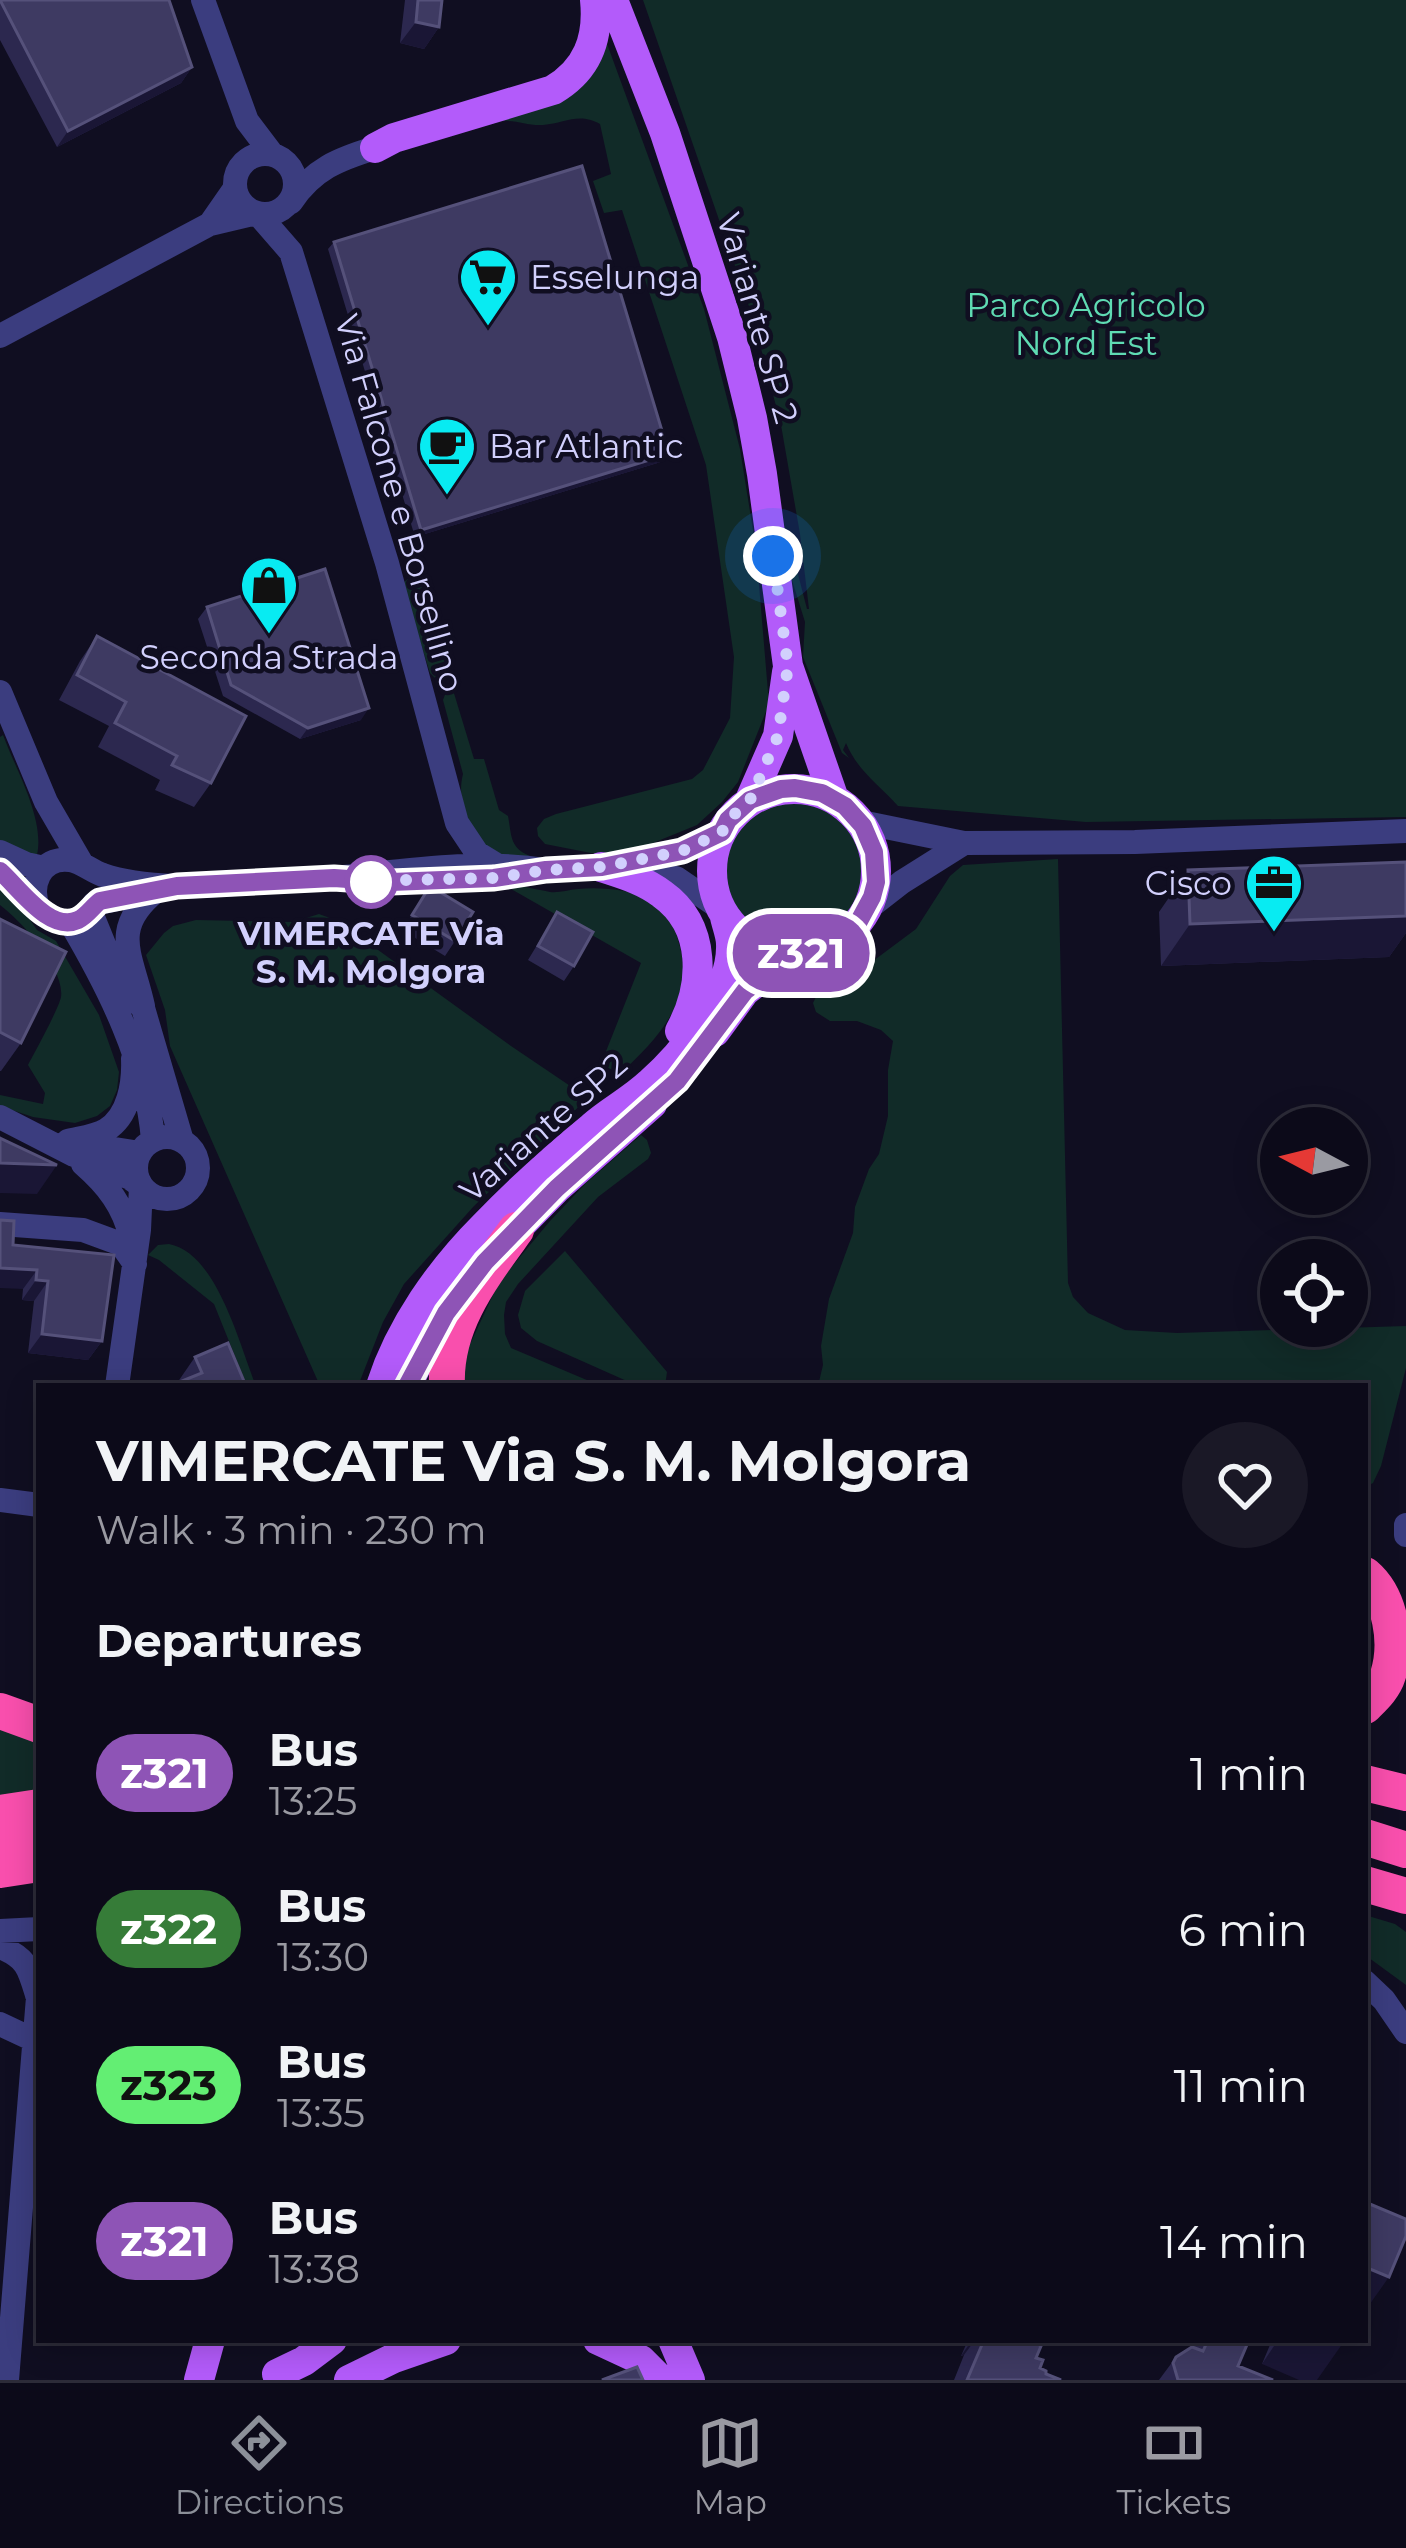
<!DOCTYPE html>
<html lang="en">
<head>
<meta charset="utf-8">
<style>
	body { margin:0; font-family:Montserrat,sans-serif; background:#1a1826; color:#f1f3f6; height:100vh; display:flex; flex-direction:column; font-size:45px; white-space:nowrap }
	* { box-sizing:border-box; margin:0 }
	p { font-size:39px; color:#9a9aa2 }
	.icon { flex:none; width:66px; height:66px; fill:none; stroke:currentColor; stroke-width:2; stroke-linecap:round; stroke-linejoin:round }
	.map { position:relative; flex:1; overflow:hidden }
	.drawer { position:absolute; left:36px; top:1383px; width:1332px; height:960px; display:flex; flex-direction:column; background:#0c0a19; border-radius:0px; box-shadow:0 6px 30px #0003,0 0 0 3px #2c2b38 }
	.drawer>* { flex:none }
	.badge { padding:0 24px; border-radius:39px; font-size:42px; line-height:78px }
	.needle { width:78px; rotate:277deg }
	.fabs { position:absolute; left:1260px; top:1107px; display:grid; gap:24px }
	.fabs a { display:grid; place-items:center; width:108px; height:108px; border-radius:50%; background:#0c0a19; box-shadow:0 6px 30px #0003,0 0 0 3px #2c2b38; font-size:60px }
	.you { position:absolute; width:60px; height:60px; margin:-30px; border:9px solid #fff; border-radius:50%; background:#1a73e8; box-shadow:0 0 0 18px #1a73e833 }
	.map>.badge { position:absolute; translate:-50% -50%; box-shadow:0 0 0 6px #fff }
	h2 { padding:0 60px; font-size:45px; line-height:108px }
	.round { display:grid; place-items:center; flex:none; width:126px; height:126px; border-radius:63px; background:#1a1826 }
	.head { display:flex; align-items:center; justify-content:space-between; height:204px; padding:0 60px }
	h1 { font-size:57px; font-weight:700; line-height:90px }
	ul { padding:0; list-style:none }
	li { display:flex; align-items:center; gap:36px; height:156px; padding:0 60px }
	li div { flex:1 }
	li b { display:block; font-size:45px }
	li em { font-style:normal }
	li .badge { min-width:132px; font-weight:700; text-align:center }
	.tab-bar { display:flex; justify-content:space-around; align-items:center; height:168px; border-top:3px solid #2c2b38; background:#0c0a19; font-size:33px; color:#9a9aa2 }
	.tab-bar a { display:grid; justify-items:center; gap:6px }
	.tab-bar .current { color:#8c9099 }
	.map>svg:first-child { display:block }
	.green { fill:#112b28 }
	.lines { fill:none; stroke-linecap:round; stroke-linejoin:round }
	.minor { stroke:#3b3d7f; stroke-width:24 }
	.major { stroke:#b35bfa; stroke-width:30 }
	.highway { stroke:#f94fad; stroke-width:36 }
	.wall { fill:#2c284f }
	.shaded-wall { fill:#1a1635 }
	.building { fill:#3e3a62; stroke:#55517a; stroke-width:3 }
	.line-casing { stroke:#fff; stroke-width:27 }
	.line { stroke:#8e54b6; stroke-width:18 }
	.walk { stroke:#d2d0fd; stroke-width:12; stroke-dasharray:0 21.6 }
	.stop-dot { fill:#fff; stroke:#8e54b6; stroke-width:6 }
	.labels { text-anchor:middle; stroke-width:9; stroke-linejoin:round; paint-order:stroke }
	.poi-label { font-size:33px; fill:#d2d0fd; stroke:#100e21; text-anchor:start }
	.park-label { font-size:33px; fill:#5fdbb3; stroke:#100e21 }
	.street-label { font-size:33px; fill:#d2d0fd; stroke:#100e21 }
	.stop-label { font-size:33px; font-weight:bold; fill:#d2d0fd; stroke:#100e21 }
</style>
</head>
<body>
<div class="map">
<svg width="1406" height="2380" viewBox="0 0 1406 2380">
	<rect width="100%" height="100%" fill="#100e21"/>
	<!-- green -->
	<path class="green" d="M643 0H1406V817L1086 822 898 806C879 785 857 770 846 743L843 750 849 758 842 753 803 657 805 622 787 564 791 547 807 609H809L800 534 781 425 753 318Z
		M606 41 704 309 740 449 756 549 769 704 738 782 722 802 697 825 648 845 609 853H591L545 844 538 836 537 828 544 819 556 814 692 779 703 770 730 718 734 657 706 465 622 210 604 213 593 181 611 174 600 124C579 112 565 123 543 125 525 126 515 118 494 122Z
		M409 578 412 587 428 584 434 606 421 610 427 630 436 628 438 635 443 633 453 677 438 681 430 673 404 590V582Z
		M453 690 474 759H484L499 810 508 816C512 836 509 849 533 857L491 854C473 831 455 805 463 774L443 700 446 692Z
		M3 735C16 770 45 819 37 855H27L0 840V737Z
		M724 870a69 69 0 1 1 138 0a69 69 0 1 1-138 0Z
		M1058 859 1068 1283 1073 1297 1088 1313 1125 1330 1177 1333 1406 1326V1368L1381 1466 1373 1483 1365 1487V1386H818L823 1365 821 1346 829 1299 853 1233 855 1207 869 1169 879 1154 888 1116V1070L893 1041 881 1030 857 1021H830L816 1012 813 1003 817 995 830 980 865 967 916 929 950 876 963 865Z
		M504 885C521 885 533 889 550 892 559 893 568 890 578 889 600 887 631 889 651 901 668 911 675 928 680 947 694 1002 657 1039 620 1074L601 1064 641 963Z
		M0 888 21 906 37 930 56 941 99 1015 119 1072 117 1090 110 1106 97 1116 75 1123 33 1117 0 1106V1095L43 1104 45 1093 28 1065C35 1052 59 1008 61 997 65 968 21 921 0 905Z
		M319 914 338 921 511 1046 588 1098 474 1206 404 1284 383 1322 358 1386H320L170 1046 165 1010 146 955 164 933 173 926 196 920 293 922Z
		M641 1135 647 1140 651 1153 648 1159 598 1197 518 1284 506 1302 504 1315 505 1334 511 1348 601 1386H464L465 1355 499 1282 550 1221 586 1183Z
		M169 1244C217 1253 239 1344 256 1386H247L214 1304 159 1260 148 1255 158 1245Z
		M565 1251 667 1372 665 1386H638L537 1341 521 1328 518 1315 525 1291Z
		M0 1721 39 1735V1795L0 1801Z
		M1365 1915 1395 1924 1406 1932V1985L1365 1955Z"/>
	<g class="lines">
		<!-- minor -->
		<path class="minor" d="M203 0 247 121 272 154
			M235 184a30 30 0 1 1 60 0a30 30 0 1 1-60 0Z
			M291 202C313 169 339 159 375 148
			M210 224 257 213 291 252 387 563 457 823 477 853 495 864
			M0 336 210 224 235 188
			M0 692 46 802 82 864
			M861 822 964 843 1135 842 1406 831
			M0 852 26 864 44 868
			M628 870 676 878 720 908
			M0 871 37 906
			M532 872 601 867 683 851 721 832
			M94 904 150 892
			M39 909C28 887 40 856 70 860 82 862 91 871 103 875 125 883 153 885 176 886 201 887 226 884 250 883 278 881 306 881 334 878 404 871 474 859 546 870
			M90 910 121 986 143 1008 182 1141
			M866 910 902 882 964 843
			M70 922C109 988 147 1063 153 1140
			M143 1006C132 955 109 929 156 891
			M0 1117 74 1155 130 1178 141 1186 139 1230 117 1386
			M136 1168a31 31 0 1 1 62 0a31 31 0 1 1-62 0Z
			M68 1141C80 1138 96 1136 106 1130 129 1116 134 1083 133 1059
			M77 1143 140 1153
			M83 1164C107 1185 124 1206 131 1238
			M0 1224 83 1230 121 1244 135 1264
			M0 1500 39 1505
			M1406 1525V1535
			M0 1931 39 1929
			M0 1947C27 1958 29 1968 37 1995
			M1365 1982 1384 2000 1406 2032
			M0 2024 34 2040
			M7 2380 39 1985"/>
		<!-- major -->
		<path class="major" d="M613 0 665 133 732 337 752 418 762 474 788 666 834 799
			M375 148 394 138 553 90C587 70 599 39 595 0
			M712 871a82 82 0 1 1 164 0a82 82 0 1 1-164 0Z
			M750 800 778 736 787 672
			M601 867C622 874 644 880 662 894 707 926 705 986 680 1031
			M715 1032 745 991 793 954
			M499 1247 557 1188 652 1104
			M381 1386C400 1327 440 1270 484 1226 518 1191 554 1158 592 1127 610 1111 632 1100 650 1083 684 1053 733 992 731 944 731 936 727 926 725 917
			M407 1386 428 1341 460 1292
			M598 2340 641 2360 661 2380
			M673 2340 690 2380
			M277 2374 304 2361 332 2340
			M199 2380 210 2340
			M349 2380 394 2358 446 2340"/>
		<!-- highway -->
		<path class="highway" d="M447 1386C444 1325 482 1277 516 1230
			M1365 1575C1391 1597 1398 1643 1388 1675 1384 1688 1374 1697 1365 1706
			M0 1711 39 1725
			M1365 1783 1406 1793
			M0 1813 39 1807
			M1365 1837 1406 1850
			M0 1839 39 1832
			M0 1870 39 1864
			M1365 1884 1406 1896"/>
	</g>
	<!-- wall -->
	<path class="wall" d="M0 0 192 67 181 83 57 147 0 40Z
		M405 0H442L439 27 424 49 400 43Z
		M334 242 664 461 415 537 328 249Z
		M207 607 361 720 300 739 223 696 198 619Z
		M97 636 211 783 194 807 155 790 160 780 98 747 109 726 59 700 80 661Z
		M1406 862V933L1389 957 1161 966 1159 912 1188 870Z
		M430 886 455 941 445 956 402 930Z
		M557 912 574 966 564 981 528 960Z
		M0 919 21 1043 1 1071H0Z
		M13 1245 102 1341 88 1360 28 1353 34 1301 22 1300 23 1289Z
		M195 1357 246 1386H175Z
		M968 2340H1031L1040 2368 1046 2374 1061 2380H954L964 2355 961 2356Z
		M1197 2340H1249L1238 2366 1273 2380H1159L1176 2357 1192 2347Z
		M1272 2340H1345L1262 2364Z"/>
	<!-- shaded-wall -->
	<path class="shaded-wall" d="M416 22 439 27 424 49 400 43Z
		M192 67 181 83 57 147 68 131Z
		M669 454 664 461 415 537 421 530Z
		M369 708 361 720 300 739 308 728Z
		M1406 916V933L1389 957 1161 966 1190 924Z
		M0 1163 57 1165 37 1194 0 1193Z
		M0 1268 37 1270 23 1289 0 1288Z
		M36 1280 48 1281 34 1301 22 1300Z
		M42 1334 102 1341 88 1360 28 1353Z
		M1365 2267 1389 2277 1365 2311Z
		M972 2340H975L964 2355 961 2356Z
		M1278 2340H1345L1317 2380H1299L1262 2364Z"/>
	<!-- building -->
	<path class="building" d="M0 0H169L192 67 68 131Z
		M418 0H442L439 27 416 22Z
		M582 166 669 454 421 530 334 242Z
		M325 569 369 708 308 728 231 685 207 607Z
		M97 636 246 716 211 783 172 765 177 756 115 723 126 702 77 675Z
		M1406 862V916L1190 924 1188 870Z
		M430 886 473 912 455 941 412 915Z
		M557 912 593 932 574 966 538 946Z
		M0 919 66 952 21 1043 0 1032Z
		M0 1138 57 1165 0 1163Z
		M0 1220 14 1221 13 1245 114 1255 102 1341 42 1334 48 1281 36 1280 37 1270 0 1268Z
		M228 1343 246 1386H177V1383L202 1373 195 1357Z
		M1365 2202 1406 2219V2236L1389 2277 1365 2267Z
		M984 2340H1031L1041 2346 1036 2358 1043 2360 1040 2368 1046 2371V2374L1061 2380H967Z
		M1208 2340H1249L1238 2366 1273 2380H1178L1173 2363 1176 2357 1192 2347 1203 2351Z
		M637 2367 643 2380H602Z"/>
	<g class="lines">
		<!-- line casing -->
		<g class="line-casing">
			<path id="line" d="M0 871C20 889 50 933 78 920 87 916 93 906 100 901L177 886 334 878 391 882 494 878 546 870 602 867 682 851 722 832 728 820 750 800 781 789 795 788 822 793 845 806 863 826 874 852 876 882 872 897 858 923 848 934 822 949 793 954 745 991 677 1081 557 1188 485 1262 446 1313 407 1386"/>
		</g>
		<!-- line -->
		<use href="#line" class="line"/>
		<!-- walk -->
		<path class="walk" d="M371 882 367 881 494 878 546 870 602 867 682 851 722 832 728 820 750 800 778 736 788 666 773 556"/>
	</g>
	<!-- icons -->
	<defs>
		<g id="supermarket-pin" transform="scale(3)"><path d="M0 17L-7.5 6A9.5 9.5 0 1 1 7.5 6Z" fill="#08ebf2" stroke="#100e21"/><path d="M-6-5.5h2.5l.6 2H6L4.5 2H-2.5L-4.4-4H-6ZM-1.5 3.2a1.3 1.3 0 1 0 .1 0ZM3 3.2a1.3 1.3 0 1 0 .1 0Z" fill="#111"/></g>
		<g id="cafe-pin" transform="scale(3)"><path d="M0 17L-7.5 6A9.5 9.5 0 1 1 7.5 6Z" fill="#08ebf2" stroke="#100e21"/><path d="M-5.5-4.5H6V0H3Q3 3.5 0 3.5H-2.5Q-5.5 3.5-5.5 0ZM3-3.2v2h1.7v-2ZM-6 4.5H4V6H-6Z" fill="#111"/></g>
		<g id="shop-pin" transform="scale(3)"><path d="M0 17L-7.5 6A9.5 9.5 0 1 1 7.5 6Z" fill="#08ebf2" stroke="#100e21"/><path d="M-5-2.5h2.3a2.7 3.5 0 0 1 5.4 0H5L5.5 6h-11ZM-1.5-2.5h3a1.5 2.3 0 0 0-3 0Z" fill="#111"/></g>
		<g id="office-pin" transform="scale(3)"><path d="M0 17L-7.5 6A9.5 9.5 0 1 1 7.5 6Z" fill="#08ebf2" stroke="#100e21"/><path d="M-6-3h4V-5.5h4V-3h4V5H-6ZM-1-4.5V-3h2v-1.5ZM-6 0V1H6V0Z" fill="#111"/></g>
	</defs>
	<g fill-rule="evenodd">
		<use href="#supermarket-pin" x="488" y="277"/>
		<use href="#cafe-pin" x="447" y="446"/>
		<use href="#shop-pin" x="269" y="585"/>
		<use href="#office-pin" x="1274" y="883"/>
	</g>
	<!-- markers -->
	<circle class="stop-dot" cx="371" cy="882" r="24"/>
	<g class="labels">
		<!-- poi labels -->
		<g class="poi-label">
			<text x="530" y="289">Esselunga</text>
			<text x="489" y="458">Bar Atlantic</text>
			<text x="269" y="669" text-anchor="middle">Seconda Strada</text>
			<text x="1232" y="895" text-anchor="end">Cisco</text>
		</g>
		<!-- park labels -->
		<g class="park-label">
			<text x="1086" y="317">Parco Agricolo<tspan x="1086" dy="38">Nord Est</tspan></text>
		</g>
		<!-- street labels -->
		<g class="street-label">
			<text transform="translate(758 318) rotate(74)" y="12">Variante SP 2</text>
			<text transform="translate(400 503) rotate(74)" y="12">Via Falcone e Borsellino</text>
			<text transform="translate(543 1127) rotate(-41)" y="12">Variante SP2</text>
		</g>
		<!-- stop labels -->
		<g class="stop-label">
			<text x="371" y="945">VIMERCATE Via<tspan x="371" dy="38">S. M. Molgora</tspan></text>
		</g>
	</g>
</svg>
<div class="fabs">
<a><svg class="needle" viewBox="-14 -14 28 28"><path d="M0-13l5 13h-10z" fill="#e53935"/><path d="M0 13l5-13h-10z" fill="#9a9aa2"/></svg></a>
<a><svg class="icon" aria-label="locate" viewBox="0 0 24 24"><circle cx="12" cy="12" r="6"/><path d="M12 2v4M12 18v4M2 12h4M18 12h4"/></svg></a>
</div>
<div class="you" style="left:773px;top:556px"></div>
<b class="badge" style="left:801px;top:953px;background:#8e54b6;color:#fff">z321</b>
<section class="drawer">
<div class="head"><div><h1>VIMERCATE Via S. M. Molgora</h1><p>Walk · 3 min · 230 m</p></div><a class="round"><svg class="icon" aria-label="heart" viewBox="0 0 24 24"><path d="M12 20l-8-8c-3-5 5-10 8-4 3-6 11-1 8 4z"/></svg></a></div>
<h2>Departures</h2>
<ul>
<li><span class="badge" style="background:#8e54b6;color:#fff">z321</span><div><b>Bus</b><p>13:25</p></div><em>1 min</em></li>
<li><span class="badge" style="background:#367c38;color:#fff">z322</span><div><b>Bus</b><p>13:30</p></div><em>6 min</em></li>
<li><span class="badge" style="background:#63ee73;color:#111">z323</span><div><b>Bus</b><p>13:35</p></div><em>11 min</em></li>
<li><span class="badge" style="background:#8e54b6;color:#fff">z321</span><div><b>Bus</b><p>13:38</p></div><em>14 min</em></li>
</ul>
</section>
</div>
<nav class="tab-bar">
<a class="current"><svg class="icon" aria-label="directions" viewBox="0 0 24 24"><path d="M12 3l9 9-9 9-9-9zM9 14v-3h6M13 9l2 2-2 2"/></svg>Directions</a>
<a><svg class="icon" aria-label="map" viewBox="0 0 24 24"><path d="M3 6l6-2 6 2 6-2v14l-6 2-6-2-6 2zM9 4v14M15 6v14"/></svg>Map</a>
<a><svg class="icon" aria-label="tickets" viewBox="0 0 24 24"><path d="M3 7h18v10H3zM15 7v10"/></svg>Tickets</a>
</nav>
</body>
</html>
